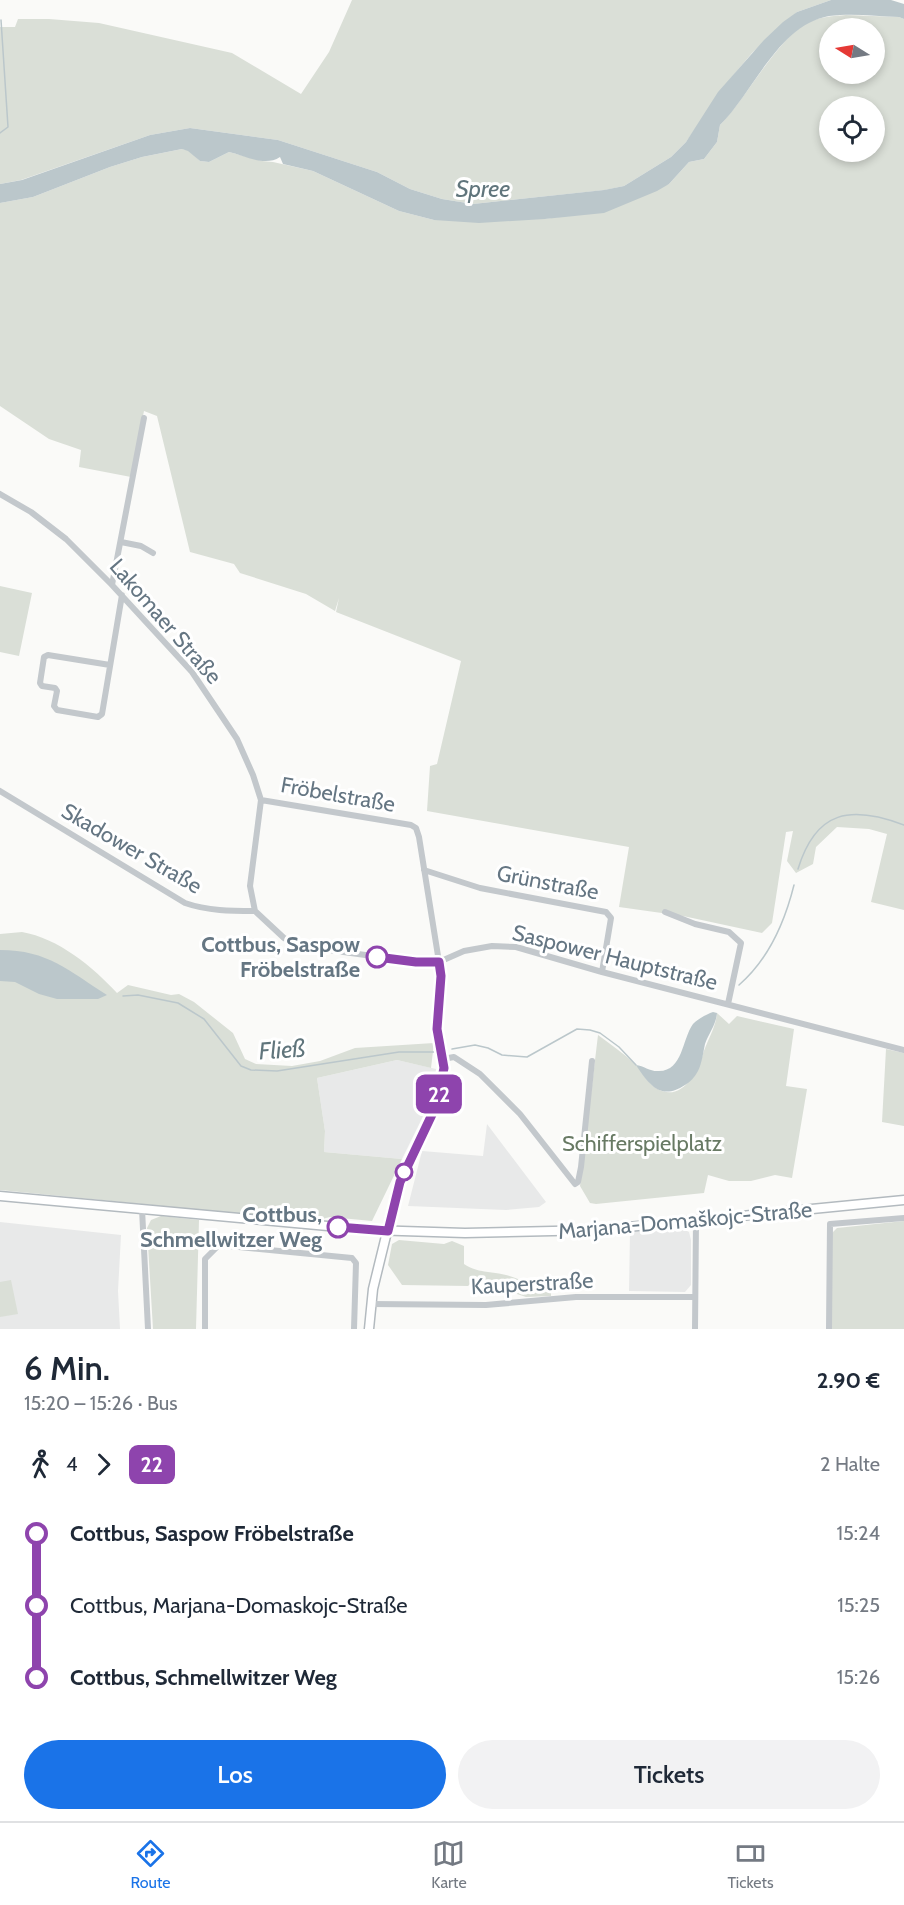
<!DOCTYPE html>
<html lang="de">
<head>
<meta charset="utf-8">
<style>
	body { margin:0; font-family:Cabin,sans-serif; background:#f2f2f3; color:#1f2937; height:100vh; display:flex; flex-direction:column; font-size:22px; white-space:nowrap }
	* { box-sizing:border-box; margin:0 }
	p { font-size:20px; color:#747a83 }
	.icon { flex:none; width:33px; height:33px; fill:none; stroke:currentColor; stroke-width:2; stroke-linecap:round; stroke-linejoin:round }
	.map { position:relative; height:1329px; overflow:hidden }
	.drawer { display:flex; flex-direction:column; background:#fff; flex:1 }
	.drawer>* { flex:none }
	.badge { padding:0 12px; border-radius:9px; font-size:21px; line-height:39px }
	.needle { width:39px; rotate:281deg }
	.buttons { position:absolute; left:819px; top:18px; display:grid; gap:12px }
	.buttons a { display:grid; place-items:center; width:66px; height:66px; border-radius:50%; background:#fff; box-shadow:0 3px 9px #0003; font-size:30px }
	.map>.badge { position:absolute; translate:-50% -50%; box-shadow:0 0 0 3px #fff }
	.legs { display:flex; align-items:center; gap:9px; height:66px; padding:0 24px; font-size:20px }
	.legs p { margin-inline-start:auto }
	.head { display:flex; align-items:center; justify-content:space-between; height:102px; padding:0 24px }
	h1 { font-size:33px; font-weight:600; line-height:45px }
	.cta { display:flex; gap:12px; margin-top:auto; padding:12px 24px }
	.cta a { flex:1; height:69px; border-radius:36px; background:#1a73e8; color:#fff; font-size:24px; font-weight:600; line-height:69px; text-align:center }
	.cta a+a { background:#f2f2f3; color:#1f2937 }
	ul { padding:0 24px; list-style:none }
	li { display:flex; align-items:center; gap:21px; height:72px; font-size:22px }
	li i { display:grid; place-items:center; width:9px; height:100%; margin:0 8px; background:currentColor }
	li i::after { content:''; width:15px; height:15px; margin:-8px; border:4px solid; border-radius:50%; background:#fff }
	li p { margin-inline-start:auto }
	li:first-child i { background:linear-gradient(#0000 50%,currentColor 0) }
	li:last-child i { background:linear-gradient(currentColor 50%,#0000 0) }
	.tabs { display:flex; justify-content:space-around; align-items:center; height:84px; border-top:2px solid #e0e1e3; background:#fff; font-size:16px; color:#747a83 }
	.tabs a { display:grid; justify-items:center; gap:3px }
	.tabs .active { color:#1a73e8 }
	.map>svg:first-child { display:block }
	.built { fill:#e8e9e9 }
	.green { fill:#dadfd7; fill-rule:evenodd }
	.water { fill:#bbc7cb }
	.lines { fill:none; stroke-linecap:round; stroke-linejoin:round }
	.stream { stroke:#bbc7cb; stroke-width:1.5 }
	.secondary-casing { stroke:#b3babf; stroke-width:11 }
	.street { stroke:#c3c8cc; stroke-width:6 }
	.secondary { stroke:#fff; stroke-width:8 }
	.line-1-casing { stroke:#fff; stroke-width:14 }
	.line-1 { stroke:#8e44ad; stroke-width:9 }
	.stop-1-dot { fill:#fff; stroke:#8e44ad; stroke-width:3 }
	.labels { text-anchor:middle; stroke-width:6; stroke-linejoin:round; paint-order:stroke }
	.street-label { font-size:22px; fill:#657683; stroke:#fff }
	.stop-label { font-size:22px; font-weight:bold; fill:#657683; stroke:#fff; text-anchor:end }
	.park-label { font-size:22px; fill:#687a64; stroke:#fff }
	.water-label { font-size:24px; font-style:italic; fill:#60757c; stroke:#fff }
</style>
</head>
<body>
<div class="map">
<svg width="904" height="1329" viewBox="0 0 904 1329">
	<rect width="100%" height="100%" fill="#fafaf8"/>
	<!-- built -->
	<path class="built" d="M397 1060 436 1069 431 1100 402 1159 324 1152 325 1131 317 1078Z
		M487 1124 546 1202 539 1207 506 1210 408 1206 422 1151 483 1156Z
		M0 1222 121 1235 118 1291 120 1329H0Z
		M681 1228 689 1232 691 1240V1285L685 1292 629 1291 630 1232Z"/>
	<!-- green -->
	<path class="green" d="M352 0H831L797 12 752 53 731 78 686 142 671 157 624 186 605 190 473 204 442 199 410 189 377 172 278 140 190 128 150 135 21 180 0 184V27H15L18 19H49L99 23 232 53 301 94 329 52Z
		M846 15 899 17 904 19V910L871 902 887 834 869 829 837 827 816 847 813 864 796 873 787 861 793 831 786 832 772 923 762 933 683 916 619 907 629 847 427 811 430 766 437 764 461 661 336 612 339 598 335 611 306 594 240 573 234 564 190 552 157 416 144 411 131 477 79 467 81 450 49 439 0 406V203L33 197 110 167 142 157 182 149 188 150 200 161 209 162 229 152 262 161 273 162 313 171 399 211 434 220 545 219 571 215 669 184 689 162 704 159 717 142 720 125C746 99 778 37 809 22 820 17 833 16 846 15ZM830 28H874V74H830ZM830 106H874V152H830Z
		M0 586 32 593 19 656 0 652Z
		M22 932C58 938 93 967 117 993L128 985 171 995 179 994 194 1002 233 1033 245 1059 256 1064 292 1066 320 1061 355 1048 434 1043 431 1068 397 1060 317 1078 325 1131 324 1152 402 1159 372 1221 330 1217 314 1221 0 1190V934Z
		M717 1013 729 1024 737 1016 794 1029 786 1086 807 1089 792 1178 775 1175 751 1181H729L708 1175 704 1193 596 1204 590 1203 580 1186 598 1035C610 1044 623 1053 635 1064 643 1072 646 1082 656 1088 679 1103 696 1076 702 1057 706 1042 716 1028 717 1013Z
		M886 1049 904 1053V1126L882 1122Z
		M161 1216 199 1220 196 1329H153L147 1228 151 1220Z
		M904 1221V1329H831L832 1233 837 1228Z
		M399 1240 444 1244 452 1241 464 1246V1264C476 1273 492 1271 506 1275 521 1279 535 1287 551 1291V1296L526 1297 474 1280 468 1286 402 1285 388 1265 392 1244Z
		M11 1280 18 1314 0 1317V1282Z"/>
	<!-- water -->
	<path class="water" d="M831 0H891L904 4V19L899 17C876 16 852 13 829 16 778 25 754 92 720 125L717 142 704 159 689 162 669 184 657 191 604 213 545 219 479 223 434 220 399 211 313 171 283 164 280 157C265 167 246 156 229 152L209 162 200 161 188 151 182 149 142 157 110 167 33 197 0 203V184L22 180 150 135 190 128 278 140 377 172 410 189 442 199 473 204 604 190 624 186 671 157 686 142 718 92 764 40 783 22 797 12Z
		M0 950C48 950 69 971 107 995L98 999H57L39 994 15 982 0 981Z
		M713 1012 717 1013C716 1025 709 1033 705 1044 703 1053 702 1063 698 1071 695 1077 690 1082 685 1085 661 1101 649 1085 636 1065 644 1066 651 1072 659 1071 683 1071 682 1039 693 1024 698 1019 707 1014 713 1012Z"/>
	<g class="lines">
		<!-- stream -->
		<path class="stream" d="M0 133 8 127 1 20
			M798 869C816 810 851 805 904 825
			M739 985C768 960 785 921 794 885
			M123 996 138 995 178 1003 204 1019 241 1066 251 1070 277 1071 399 1052H434
			M452 1049 475 1045 488 1048 502 1055 527 1057 577 1029 590 1030 600 1033 619 1047 636 1065"/>
		<!-- secondary casing -->
		<g class="secondary-casing">
			<path id="secondary" d="M0 1196 371 1230 465 1233 597 1230 904 1200
				M369 1329 373 1289 396 1195 404 1172 437 1106 444 1067 437 1029 441 976 439 962"/>
		</g>
		<!-- street -->
		<path class="street" d="M0 494 31 512 66 539 112 585 192 672 237 739 253 775 261 800 250 886 255 911
			M121 542 141 546 153 553
			M112 585 144 418
			M110 665 48 655 44 657 40 683 42 686 55 688 57 691 54 706 57 710 98 717 102 714 122 595
			M0 791 185 903C208 911 231 911 255 911
			M261 800 411 825 416 828 419 837 439 962
			M424 870 480 888 606 912 611 918 602 972
			M255 911 284 938 300 946 416 962H439L464 951 492 946 516 947 602 972 904 1050
			M665 912 695 924 729 932 741 943 728 1004
			M443 1059 454 1057 480 1074 520 1114 575 1184 578 1182 581 1167 592 1061
			M142 1209 148 1329
			M371 1304 486 1305 576 1297H695
			M205 1329V1259L219 1245 352 1258 356 1263 354 1329
			M695 1329 696 1221
			M829 1329 830 1224 904 1218"/>
		<!-- secondary -->
		<use href="#secondary" class="secondary"/>
	</g>
	<g class="lines">
		<!-- line-1 casing -->
		<g class="line-1-casing">
			<path id="line-1" d="M338 1227 388 1231 400 1182 436 1106 444 1068 437 1029 441 976 439 962H416L377 957"/>
		</g>
		<!-- line-1 -->
		<use href="#line-1" class="line-1"/>
	</g>
	<!-- markers -->
	<g class="stop-1-dot">
		<circle cx="377" cy="957" r="10"/>
		<circle cx="404" cy="1172" r="8"/>
		<circle cx="338" cy="1227" r="10"/>
	</g>
	<g class="labels">
		<!-- street labels -->
		<g class="street-label">
			<text transform="translate(166 621) rotate(49)" y="8">Lakomaer Straße</text>
			<text transform="translate(338 794) rotate(10)" y="8">Fröbelstraße</text>
			<text transform="translate(132 848) rotate(30)" y="8">Skadower Straße</text>
			<text transform="translate(548 882) rotate(11)" y="8">Grünstraße</text>
			<text transform="translate(615 957) rotate(14)" y="8">Saspower Hauptstraße</text>
			<text transform="translate(685 1220) rotate(-5)" y="8">Marjana-Domaškojc-Straße</text>
			<text transform="translate(532 1283) rotate(-3)" y="8">Kauperstraße</text>
		</g>
		<!-- stop labels -->
		<g class="stop-label">
			<text x="360" y="952">Cottbus, Saspow<tspan x="360" dy="25">Fröbelstraße</tspan></text>
			<text x="322" y="1222">Cottbus,<tspan x="322" dy="25">Schmellwitzer Weg</tspan></text>
		</g>
		<!-- park labels -->
		<g class="park-label">
			<text x="642" y="1151">Schifferspielplatz</text>
		</g>
		<!-- water labels -->
		<g class="water-label">
			<text x="483" y="197">Spree</text>
			<text transform="translate(282 1050) rotate(-4)" y="8">Fließ</text>
		</g>
	</g>
</svg>
<div class="buttons">
<a><svg class="needle" viewBox="-14 -14 28 28"><path d="M0-13l5 13h-10z" fill="#e53935"/><path d="M0 13l5-13h-10z" fill="#747a83"/></svg></a>
<a><svg class="icon" aria-label="locate" viewBox="0 0 24 24"><circle cx="12" cy="12" r="6"/><path d="M12 2v4M12 18v4M2 12h4M18 12h4"/></svg></a>
</div>
<b class="badge" style="left:439px;top:1094px;background:#8e44ad;color:#fff">22</b>
</div>
<section class="drawer">
<div class="head"><div><h1>6 Min.</h1><p>15:20 – 15:26 · Bus</p></div><b>2.90 €</b></div>
<div class="legs"><svg class="icon" aria-label="walk" viewBox="0 0 24 24"><circle cx="13" cy="4" r="2"/><path d="M13 8l-2 6 4 7M11 14l-3 7M7 12l3-4h3l4 4"/></svg>4<svg class="icon" aria-label="forward" viewBox="0 0 24 24"><path d="M9 5l7 7-7 7"/></svg><b class="badge" style="background:#8e44ad;color:#fff">22</b><p>2 Halte</p></div>
<ul>
<li><i style="color:#8e44ad"></i><b>Cottbus, Saspow Fröbelstraße</b><p>15:24</p></li>
<li><i style="color:#8e44ad"></i><span>Cottbus, Marjana-Domaskojc-Straße</span><p>15:25</p></li>
<li><i style="color:#8e44ad"></i><b>Cottbus, Schmellwitzer Weg</b><p>15:26</p></li>
</ul>
<div class="cta"><a>Los</a><a>Tickets</a></div>
</section>
<nav class="tabs">
<a class="active"><svg class="icon" aria-label="directions" viewBox="0 0 24 24"><path d="M12 3l9 9-9 9-9-9zM9 14v-3h6M13 9l2 2-2 2"/></svg>Route</a>
<a><svg class="icon" aria-label="map" viewBox="0 0 24 24"><path d="M3 6l6-2 6 2 6-2v14l-6 2-6-2-6 2zM9 4v14M15 6v14"/></svg>Karte</a>
<a><svg class="icon" aria-label="tickets" viewBox="0 0 24 24"><path d="M3 7h18v10H3zM15 7v10"/></svg>Tickets</a>
</nav>
</body>
</html>
